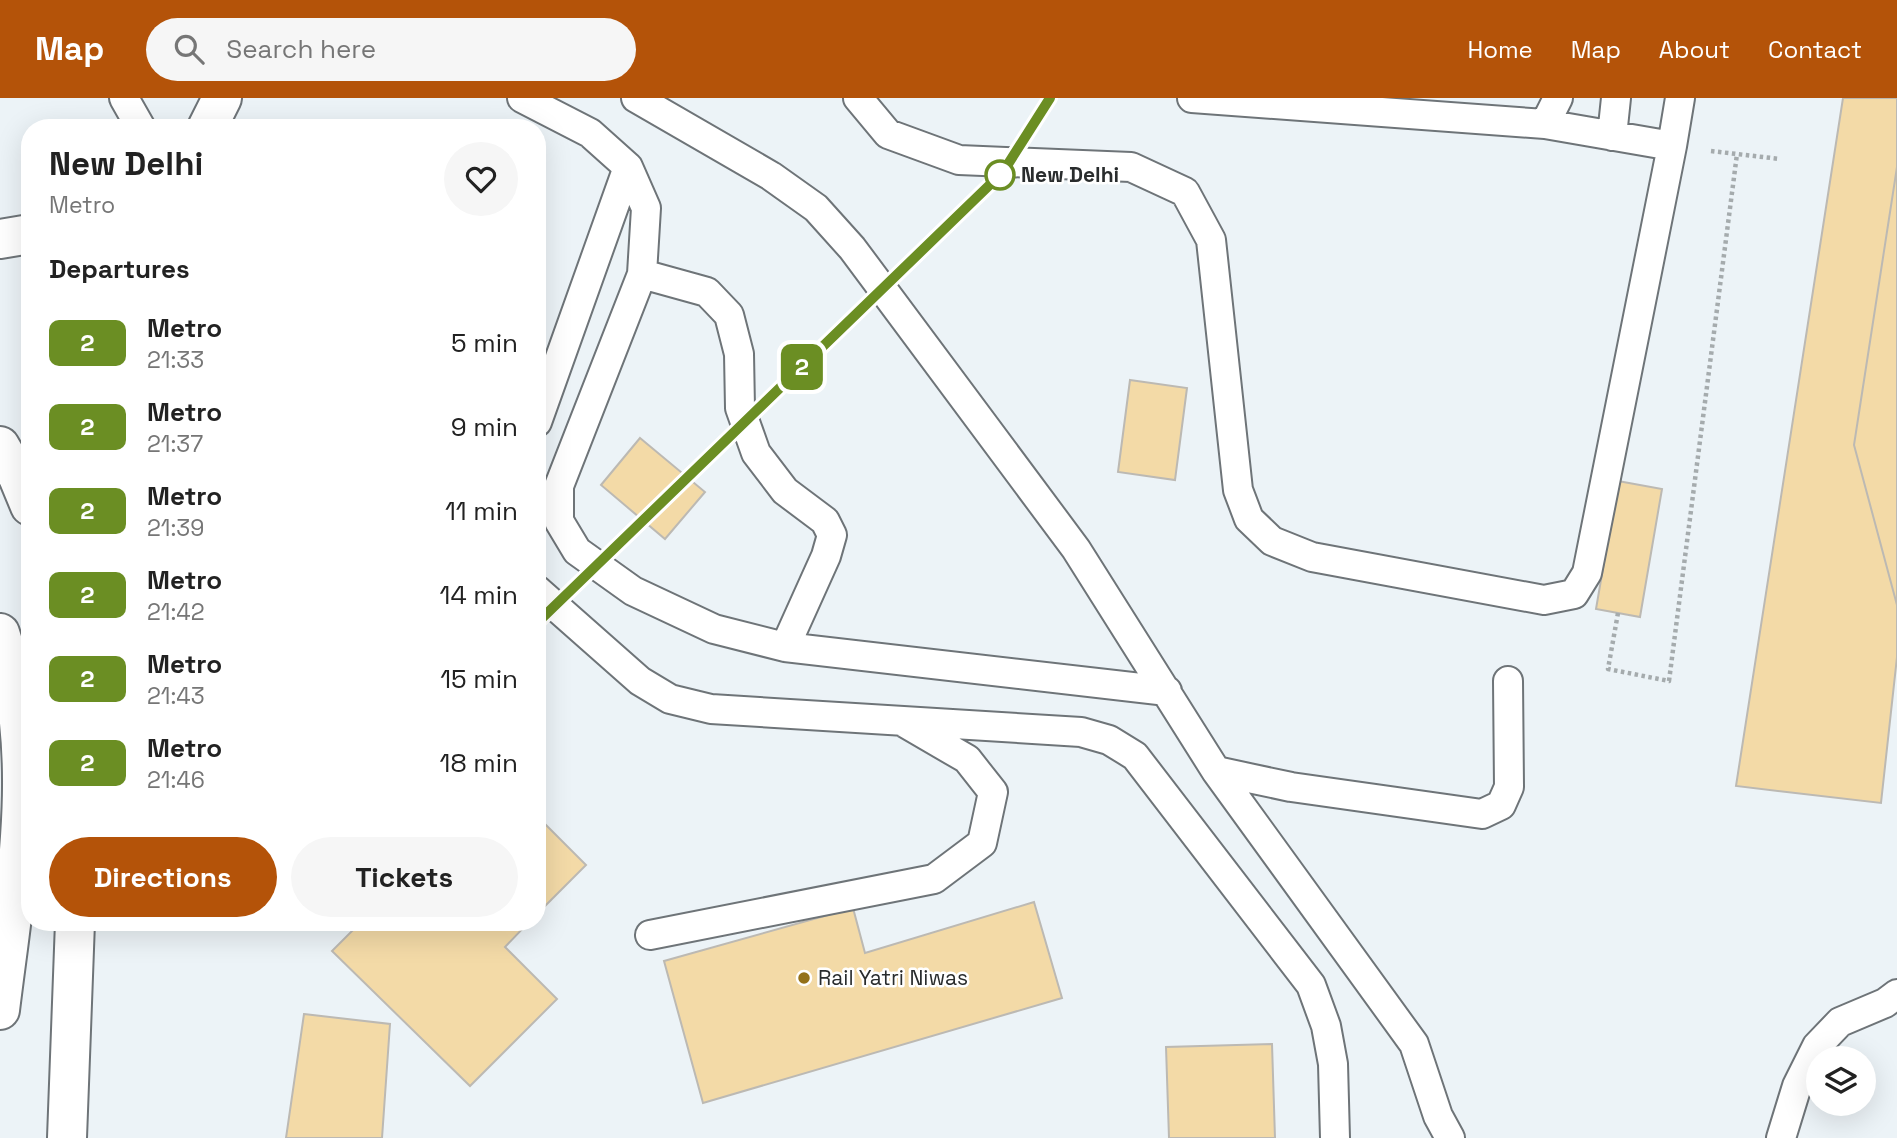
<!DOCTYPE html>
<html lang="en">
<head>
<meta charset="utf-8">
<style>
	body { margin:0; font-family:"Space Grotesk",sans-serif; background:#f6f6f6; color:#222; height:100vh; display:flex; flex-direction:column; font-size:26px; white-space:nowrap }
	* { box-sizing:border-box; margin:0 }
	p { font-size:23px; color:#767676 }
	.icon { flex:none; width:38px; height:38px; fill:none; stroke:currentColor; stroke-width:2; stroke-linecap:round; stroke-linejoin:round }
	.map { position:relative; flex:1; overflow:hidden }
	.drawer { position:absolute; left:21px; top:21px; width:525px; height:812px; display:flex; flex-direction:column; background:#fff; border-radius:28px; box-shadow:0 7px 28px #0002 }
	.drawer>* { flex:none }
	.badge { padding:0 14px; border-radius:10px; font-size:24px; line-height:46px }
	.buttons { position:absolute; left:1806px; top:948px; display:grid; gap:14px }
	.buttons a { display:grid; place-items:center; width:70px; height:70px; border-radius:50%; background:#fff; box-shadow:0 7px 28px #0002; font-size:35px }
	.map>.badge { position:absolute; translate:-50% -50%; box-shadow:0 0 0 4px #fff }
	h2 { padding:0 28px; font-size:26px; line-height:63px }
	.round { display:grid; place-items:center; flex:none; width:74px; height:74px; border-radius:37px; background:#f6f6f6 }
	.head { display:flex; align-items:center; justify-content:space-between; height:119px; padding:0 28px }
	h1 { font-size:33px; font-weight:700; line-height:52px }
	.primary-button { display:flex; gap:14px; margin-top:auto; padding:14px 28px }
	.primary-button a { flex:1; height:80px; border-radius:42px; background:#b45309; color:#fff; font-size:28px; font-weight:700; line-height:80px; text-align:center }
	.primary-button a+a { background:#f6f6f6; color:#222 }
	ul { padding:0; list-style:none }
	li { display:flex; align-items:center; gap:21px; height:84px; padding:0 28px }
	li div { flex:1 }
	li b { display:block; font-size:26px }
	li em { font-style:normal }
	li .badge { min-width:77px; font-weight:700; text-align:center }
	header { display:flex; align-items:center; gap:42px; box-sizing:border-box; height:98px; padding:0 35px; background:#b45309; color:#fff }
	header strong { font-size:33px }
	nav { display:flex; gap:38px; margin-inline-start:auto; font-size:24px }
	.search { width:490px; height:63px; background:#f6f6f6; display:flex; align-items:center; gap:18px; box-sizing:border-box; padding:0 24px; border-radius:38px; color:#767676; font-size:26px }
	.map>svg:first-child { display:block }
	.building { fill:#f3daa7; stroke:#bcb9b3; stroke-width:2 }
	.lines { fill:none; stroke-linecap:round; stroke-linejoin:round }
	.service-casing { stroke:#6e7478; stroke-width:32 }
	.tertiary-casing { stroke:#6e7478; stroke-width:42 }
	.secondary-casing { stroke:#6e7478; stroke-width:42 }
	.path { stroke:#a5abad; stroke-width:4.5; stroke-dasharray:3.5 3.5; stroke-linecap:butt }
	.service { stroke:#fff; stroke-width:28 }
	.tertiary { stroke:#fff; stroke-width:38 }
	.secondary { stroke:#fff; stroke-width:38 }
	.line-casing { stroke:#fff; stroke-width:16 }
	.line { stroke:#6b8e23; stroke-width:10 }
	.stop-dot { fill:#fff; stroke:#6b8e23; stroke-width:3.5 }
	.poi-dot { fill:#947119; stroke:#fff; stroke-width:2.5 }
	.labels { text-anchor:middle; stroke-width:5; stroke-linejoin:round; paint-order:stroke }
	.stop-label { font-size:21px; font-weight:bold; fill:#292c2d; stroke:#fff; text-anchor:start }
	.poi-label { font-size:21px; fill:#292c2d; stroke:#fff; text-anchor:start }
</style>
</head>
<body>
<header>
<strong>Map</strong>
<div class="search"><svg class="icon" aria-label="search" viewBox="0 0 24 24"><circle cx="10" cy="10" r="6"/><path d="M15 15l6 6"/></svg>Search here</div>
<nav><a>Home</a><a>Map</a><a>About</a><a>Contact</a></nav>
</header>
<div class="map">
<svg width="1897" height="1040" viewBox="0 0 1897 1040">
	<rect width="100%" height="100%" fill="#ecf3f7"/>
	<!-- building -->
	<path class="building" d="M1843 0H1897V559L1881 705 1736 688Z
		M1897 69V507L1854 347Z
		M1130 282 1187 290 1175 382 1118 374Z
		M640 340 705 394 665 441 601 387Z
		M1618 383 1662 391 1640 519 1596 511Z
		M537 718 586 767 537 816Z
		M1034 804 1062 900 703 1005 664 863 853 810 865 855Z
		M361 824H529L505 849 557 901 470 988 332 853Z
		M304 916 390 926 382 1040H286Z
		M1272 946 1275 1040H1169L1166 949Z"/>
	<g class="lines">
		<!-- service casing -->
		<g class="service-casing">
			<path id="service" d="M124 0 141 30
				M522 0 590 35 628 69 646 110 642 176 559 388V423L577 453 633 493 714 531 785 549 1167 593
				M636 0 771 78 816 110 852 150 1076 451 1216 673 1414 946 1438 1018 1450 1040
				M858 0 888 36 959 62 1131 69 1185 94 1211 142 1238 392 1249 421 1272 443 1312 459 1544 502 1574 496 1587 475 1672 48
				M1192 0 1545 26 1672 48 1680 0
				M1545 26 1558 0
				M1612 38 1616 0
				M642 176 707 194 729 217 739 256 740 310 756 355 785 393 825 423 832 437 826 458 785 549
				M537 324 628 69
				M537 492 640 583 670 601 711 611 1081 634 1109 642 1135 658 1311 887 1326 928 1333 966 1335 1040
				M1216 673 1291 689 1482 716 1501 707 1509 689 1508 583
				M650 837 934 781 982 745 993 694 967 661 905 625
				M1781 1040 1797 988 1817 948 1840 924 1885 905 1897 896"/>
		</g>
		<!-- tertiary casing -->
		<g class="tertiary-casing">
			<path id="tertiary" d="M207 30 222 0"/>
		</g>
		<!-- secondary casing -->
		<g class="secondary-casing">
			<path id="secondary" d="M0 141 30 136
				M0 348 18 379 30 408
				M0 535C41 655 15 789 0 912
				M67 1040 75 824"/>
		</g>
		<!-- path -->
		<path class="path" d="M1711 53 1780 61
			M1618 515 1608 571 1669 583 1737 56"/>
		<!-- service -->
		<use href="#service" class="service"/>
		<!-- tertiary -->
		<use href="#tertiary" class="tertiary"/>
		<!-- secondary -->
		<use href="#secondary" class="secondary"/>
	</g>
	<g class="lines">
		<!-- line casing -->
		<g class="line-casing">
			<path id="line" d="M537 525 1003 74 1050 0"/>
		</g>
		<!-- line -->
		<use href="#line" class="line"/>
	</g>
	<!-- markers -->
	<circle class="stop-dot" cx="1000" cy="77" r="14"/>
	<circle class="poi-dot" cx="804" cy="880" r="7"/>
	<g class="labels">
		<!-- stop labels -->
		<g class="stop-label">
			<text x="1021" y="84">New Delhi</text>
		</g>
		<!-- poi labels -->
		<g class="poi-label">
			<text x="818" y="887">Rail Yatri Niwas</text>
		</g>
	</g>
</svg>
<div class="buttons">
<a><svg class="icon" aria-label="layers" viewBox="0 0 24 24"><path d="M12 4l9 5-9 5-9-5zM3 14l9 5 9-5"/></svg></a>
</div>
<b class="badge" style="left:802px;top:269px;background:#6b8e23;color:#fff">2</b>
<section class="drawer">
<div class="head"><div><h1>New Delhi</h1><p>Metro</p></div><a class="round"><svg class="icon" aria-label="heart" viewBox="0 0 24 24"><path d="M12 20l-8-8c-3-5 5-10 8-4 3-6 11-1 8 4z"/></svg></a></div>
<h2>Departures</h2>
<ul>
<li><span class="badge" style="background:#6b8e23;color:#fff">2</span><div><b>Metro</b><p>21:33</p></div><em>5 min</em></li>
<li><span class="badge" style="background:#6b8e23;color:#fff">2</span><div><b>Metro</b><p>21:37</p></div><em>9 min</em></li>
<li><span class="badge" style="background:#6b8e23;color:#fff">2</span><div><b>Metro</b><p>21:39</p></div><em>11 min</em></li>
<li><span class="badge" style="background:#6b8e23;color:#fff">2</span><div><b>Metro</b><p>21:42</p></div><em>14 min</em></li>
<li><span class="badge" style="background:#6b8e23;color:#fff">2</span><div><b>Metro</b><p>21:43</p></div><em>15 min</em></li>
<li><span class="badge" style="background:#6b8e23;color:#fff">2</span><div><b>Metro</b><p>21:46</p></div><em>18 min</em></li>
</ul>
<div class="primary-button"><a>Directions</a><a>Tickets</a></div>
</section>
</div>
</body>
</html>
